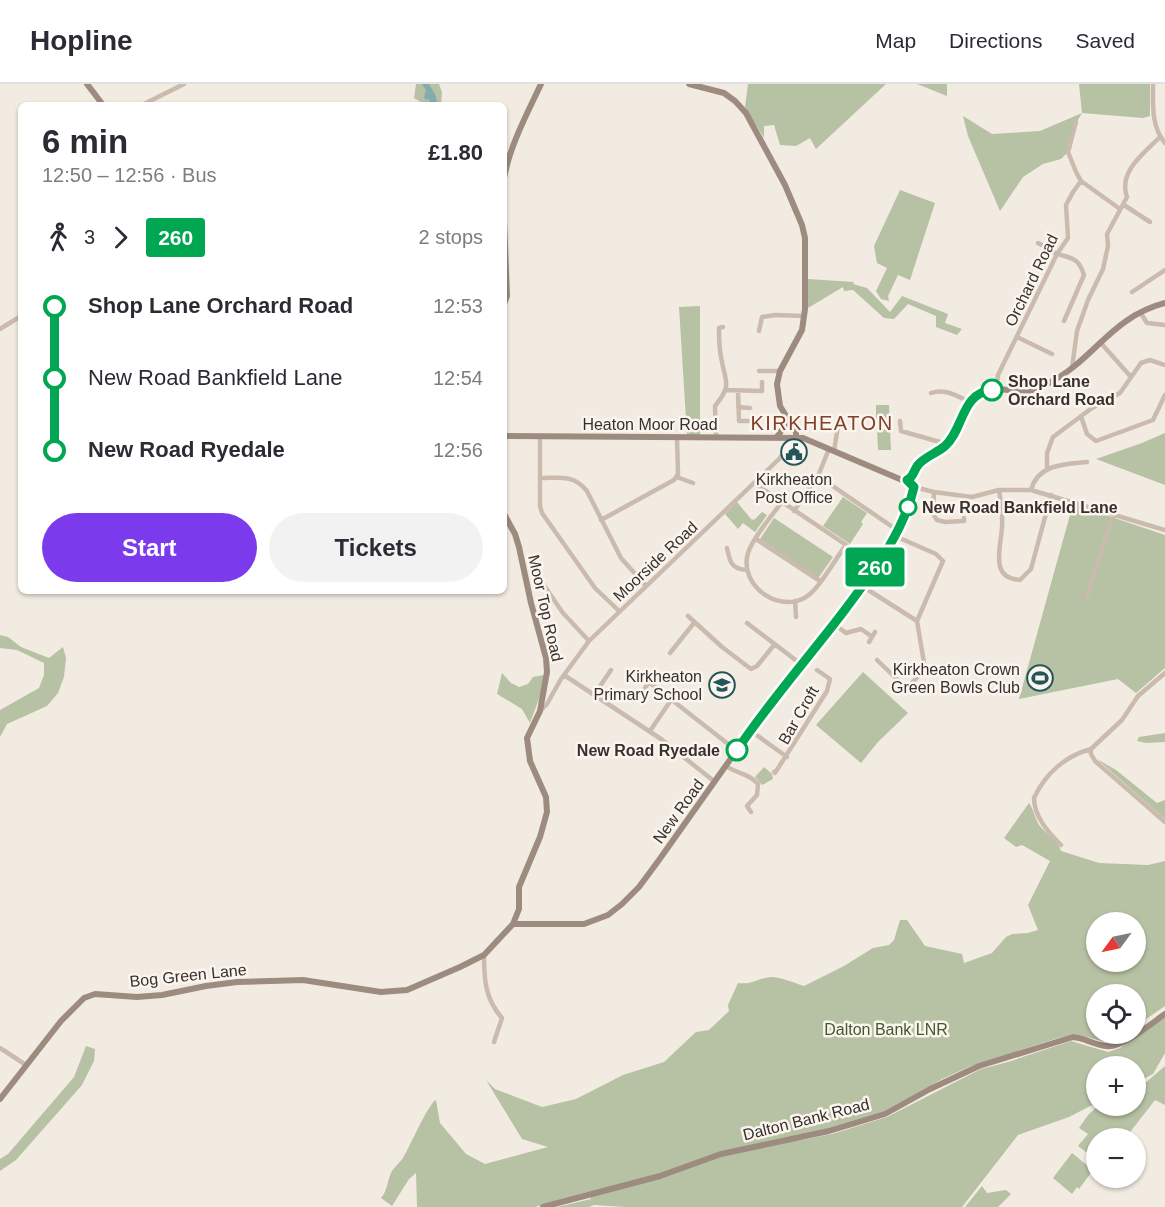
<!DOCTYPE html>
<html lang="en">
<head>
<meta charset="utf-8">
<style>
	body { margin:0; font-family:Helvetica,sans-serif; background:#f2f2f3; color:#2b2b33; height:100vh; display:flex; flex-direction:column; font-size:22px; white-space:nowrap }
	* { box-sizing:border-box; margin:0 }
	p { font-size:20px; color:#7c7c81 }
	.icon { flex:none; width:33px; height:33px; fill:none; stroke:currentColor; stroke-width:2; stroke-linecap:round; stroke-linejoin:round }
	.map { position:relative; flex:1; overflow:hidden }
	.panel { position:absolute; left:18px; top:18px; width:489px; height:492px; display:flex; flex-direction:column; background:#fff; border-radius:9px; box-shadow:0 2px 4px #0004 }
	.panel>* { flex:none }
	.badge { padding:0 12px; border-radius:4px; font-size:21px; line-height:39px }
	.needle { width:39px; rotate:237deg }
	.fabs { position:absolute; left:1086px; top:828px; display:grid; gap:12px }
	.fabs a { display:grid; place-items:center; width:60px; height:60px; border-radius:50%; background:#fff; box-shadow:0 2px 4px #0004; font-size:30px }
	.map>.badge { position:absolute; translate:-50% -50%; box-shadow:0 0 0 3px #fff }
	.legs { display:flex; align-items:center; gap:9px; height:66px; padding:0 24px; font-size:20px }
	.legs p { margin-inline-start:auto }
	.summary { display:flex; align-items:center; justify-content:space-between; height:102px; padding:0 24px }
	h1 { font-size:33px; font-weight:700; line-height:45px }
	.button { display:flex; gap:12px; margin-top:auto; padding:12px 24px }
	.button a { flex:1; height:69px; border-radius:36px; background:#7c3aed; color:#fff; font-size:24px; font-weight:700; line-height:69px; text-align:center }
	.button a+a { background:#f2f2f3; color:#2b2b33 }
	ul { padding:0 24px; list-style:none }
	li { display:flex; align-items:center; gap:21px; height:72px; font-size:22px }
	li i { display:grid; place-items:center; width:9px; height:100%; margin:0 8px; background:currentColor }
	li i::after { content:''; width:15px; height:15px; margin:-8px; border:4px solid; border-radius:50%; background:#fff }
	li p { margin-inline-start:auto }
	li:first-child i { background:linear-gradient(#0000 50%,currentColor 0) }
	li:last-child i { background:linear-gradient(currentColor 50%,#0000 0) }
	header { display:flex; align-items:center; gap:36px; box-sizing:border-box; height:84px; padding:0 30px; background:#fff; border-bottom:2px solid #e1e1e2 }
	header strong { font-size:28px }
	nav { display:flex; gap:33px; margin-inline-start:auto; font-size:21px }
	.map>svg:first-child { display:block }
	.green { fill:#b7c1a3; fill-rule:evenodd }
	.water { fill:#83acad }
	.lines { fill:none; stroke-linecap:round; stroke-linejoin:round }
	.street { stroke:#cabbae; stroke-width:4.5 }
	.secondary { stroke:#9e8b80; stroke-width:6 }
	.line-1-casing { stroke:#fff; stroke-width:14 }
	.line-1 { stroke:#00a651; stroke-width:9 }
	.stop-1-dot { fill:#fff; stroke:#00a651; stroke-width:3 }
	.labels { text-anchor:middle; stroke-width:5; stroke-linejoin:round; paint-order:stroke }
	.street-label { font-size:16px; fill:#39302c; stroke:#faf5ee }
	.stop-label { font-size:16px; font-weight:bold; fill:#39302c; stroke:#faf5ee; text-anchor:start }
	.poi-label { font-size:16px; fill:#39302c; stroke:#faf5ee; text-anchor:end }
	.park-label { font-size:16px; fill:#485631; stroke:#faf5ee }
	.quarter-label { font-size:20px; letter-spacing:1.5px; fill:#83402b; stroke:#faf5ee }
</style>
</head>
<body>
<header>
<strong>Hopline</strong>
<nav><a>Map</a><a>Directions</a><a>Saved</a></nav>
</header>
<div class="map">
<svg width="1165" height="1123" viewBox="0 0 1165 1123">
	<rect width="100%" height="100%" fill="#f2ebe2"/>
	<!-- green -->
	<path class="green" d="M416 0H439L442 8 441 21H426L414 14Z
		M748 0H886L816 65 810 54 796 62 780 61 774 41 764 42V54L745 23Z
		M917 0H947V12Z
		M1079 0H1150V32L1143 34 1082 29 1076 39 1071 65 1061 75 1043 80 1023 93 1000 127 968 52 963 32 992 50 1040 47 1082 29Z
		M900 106 935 119 910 196 898 191 888 212 889 217 881 215 876 207 887 184 877 179 874 162Z
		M808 195 854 198 853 200 867 204 890 228 902 212 948 230 945 239 962 245 957 251 936 243V232L908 220 894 235 884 234 853 206 844 207 843 203 808 224Z
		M700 222V352L687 351 679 223Z
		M876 321H889L890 343 876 342Z
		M877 345 890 346 891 366H878Z
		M1165 349V401L1096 375 1142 359Z
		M843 413 867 429 861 438 863 440 850 460 823 442Z
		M737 418 751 435 754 436 762 428 767 431 755 448 743 439 738 445 725 430Z
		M1073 420 1165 451V584L1136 609 1118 595 1019 615Z
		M774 434 833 473 819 493H816L760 455Z
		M0 551 8 553 21 563 49 574 63 563 66 574 64 593 58 609 47 622 7 640 0 653V626L39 604 44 591V579L17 566 0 564Z
		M863 588 908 629 878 658 861 679 816 641Z
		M502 589 511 599 519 603 528 600 533 593 544 591 540 612 530 639 522 625 497 610Z
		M1165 649V658L1146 659 1137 657 1139 653Z
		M1097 675 1116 686 1157 719 1165 716V735Z
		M764 683 772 690 773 695 762 701 755 693Z
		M1029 719C1034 726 1035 734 1039 741 1046 750 1058 755 1061 767L1099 779 1148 781 1165 777V922L1136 942V910H1096V950H1125L1110 959 1074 950 1055 955 971 982 942 995 883 1028 849 1041 797 1057 832 1050 887 1033 981 985 1008 978 1071 957 1108 968 1120 964 1165 934V969L1153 990 1136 999V982H1096V1019L1069 1033 1018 1051 962 1123H626L594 1121 589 1123H557L591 1115 588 1108 535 1123H417L416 1089 409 1095 392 1122 381 1114C388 1106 387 1096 392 1087 395 1082 401 1078 404 1072 414 1054 422 1033 434 1017L436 1016 440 1039 466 1070 485 1080 548 1063 522 1055 486 996 495 1005 542 1023 576 1015 623 991 664 978 696 948 709 946 729 927 728 921 738 899C752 901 758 894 771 893 781 893 794 899 804 902L844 882 873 864 889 861 894 856 900 836H907L925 862 962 870 964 879 992 869 1006 853 1012 850 1028 849 1038 846 1028 821 1050 777 1022 761 1016 763 1004 754ZM1096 838H1136V878H1096Z
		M86 962 95 965 94 977 82 1001 16 1076 0 1087V1075L8 1070 74 993Z
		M1165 982V1021L1155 1016 1127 1052 1122 1054H1096L1095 1075 1078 1062 1088 1050 1079 1044 1088 1031 1098 1022H1136V1000H1144Z
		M1072 1069 1093 1086 1079 1105 1077 1103 1072 1110 1053 1094Z
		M982 1102 987 1109 1006 1106 1011 1110 998 1123H965Z"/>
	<!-- water -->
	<path class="water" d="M422 0H429L436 12 437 21H431L429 15 426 16 424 13 426 6Z"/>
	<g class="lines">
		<!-- street -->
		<path class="street" d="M1153 0C1153 21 1151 42 1165 59
			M142 21 184 0
			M1076 38 1068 68 1076 88 1081 97 1120 125
			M1124 121 1150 138
			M1038 159C1044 162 1050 166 1055 169 1071 175 1078 172 1084 191L1064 237
			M1132 208 1165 186
			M1140 228 1147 239 1165 241
			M0 245 21 232
			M759 247 762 233 775 231 804 232
			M1017 253 1052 270
			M1100 258 1131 293
			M1072 284 1077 247 1088 216 1103 185 1108 162 1107 150 1127 113C1118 88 1143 70 1160 53
			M759 287H780
			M996 305 998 291 1057 170 1068 154 1066 121 1073 108 1081 97
			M726 306 762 307V298
			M738 307 739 337H749
			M931 309C945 304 957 312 970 318
			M738 323 750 324
			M1081 332 1087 350 1096 357 1153 336 1165 311
			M900 337 901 347 947 360
			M540 353V422L542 429 595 504 619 527
			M716 354 715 322C733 300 725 298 721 273 719 263 719 253 719 244L723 243
			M834 367 838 342
			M1047 385V369L1053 353 1092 324 1120 309 1141 279 1150 276 1165 281
			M818 392 897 446
			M677 393 693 399
			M540 394C560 394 573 390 587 407L621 474 646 502
			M504 399 505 404
			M754 399 876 481
			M914 403 934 408 972 413 999 406H1031L1165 446
			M999 406C1001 418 1003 430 1002 443 1001 464 989 494 1020 496L1031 485 1051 411
			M1031 406C1038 380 1065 380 1087 378
			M934 408 933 430 937 436 945 438 964 437V434
			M781 419C772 432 753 453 748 469 738 503 783 533 810 510 823 499 835 475 846 461
			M794 427 818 392 829 365
			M601 436 674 396 678 390 677 354
			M756 455 820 497
			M727 464C730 478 731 485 747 486
			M532 484 563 529 589 557
			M862 502 917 537
			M1087 512 1113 431
			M795 517 796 533
			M688 532 722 563 751 585 757 582 774 561
			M747 539 802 581
			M834 540 846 549 861 545 871 552
			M869 558 875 548
			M670 569 694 539
			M877 576 903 601 908 603 925 585 917 537 943 477 936 470 895 452
			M1165 589 1138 612 1122 636 1091 665V670L1095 677 1165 738
			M564 591 661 655 715 698
			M645 604 649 598 737 667
			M594 611 611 586
			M540 627 547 620 561 595 589 557 779 375 796 354
			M650 647 671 616
			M751 647 787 673
			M726 682C737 690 749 689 758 700L757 711 747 722 751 728
			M774 688 775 689 827 607 830 595 817 586
			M1061 761C1049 749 1034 733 1034 714 1045 690 1065 672 1091 665
			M484 871C484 895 485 915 502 934L494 958
			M0 964 26 981"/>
		<!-- secondary -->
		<path class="secondary" d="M87 0 103 21
			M689 0 724 9 735 17 746 29 785 101 802 141 805 154V225L802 246 780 287 777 300 780 322 796 348V354
			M504 94C510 61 527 30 541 0
			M504 137 507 212 504 220
			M504 352 803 354 902 396H907
			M777 353 788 337
			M907 396C914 392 914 384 920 379 928 371 939 368 947 360 959 347 960 326 975 313 991 298 1013 310 1032 306 1038 305 1044 302 1049 299 1094 276 1111 233 1165 219
			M513 840H584L608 831 622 820 639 803 659 776 744 656 876 481C892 457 907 432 914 403L907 396
			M0 1015 61 937 84 914 95 910 137 913 162 911 206 902 237 898 303 896 381 908 407 906 460 883 484 871 513 840 519 825V803L540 753 547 728 546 713 530 677 527 654 540 627 547 588 546 574 531 519 519 463 515 450 504 430
			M543 1123 660 1092 721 1070 829 1047 885 1030 930 1005 979 982 1073 953C1085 954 1094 961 1106 962 1121 965 1152 939 1165 930"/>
	</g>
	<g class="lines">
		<!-- line-1 casing -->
		<g class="line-1-casing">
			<path id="line-1" d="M737 666C770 617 809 573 844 527 872 489 903 450 914 403L907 396C914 393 913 387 918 381 924 373 937 369 945 362 964 345 961 309 992 306"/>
		</g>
		<!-- line-1 -->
		<use href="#line-1" class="line-1"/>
	</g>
	<!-- icons -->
	<defs>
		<g id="civic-ring" transform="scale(1.35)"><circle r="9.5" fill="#faf5ee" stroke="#245558" stroke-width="1.5"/><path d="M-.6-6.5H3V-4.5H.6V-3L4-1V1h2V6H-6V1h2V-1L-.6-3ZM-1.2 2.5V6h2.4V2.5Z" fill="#245558"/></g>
		<g id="stadium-ring" transform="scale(1.35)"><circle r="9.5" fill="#faf5ee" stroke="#245558" stroke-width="1.5"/><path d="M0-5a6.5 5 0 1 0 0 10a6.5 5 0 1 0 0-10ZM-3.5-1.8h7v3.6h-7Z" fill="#245558"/></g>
		<g id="school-ring" transform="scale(1.35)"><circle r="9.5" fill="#faf5ee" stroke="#245558" stroke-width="1.5"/><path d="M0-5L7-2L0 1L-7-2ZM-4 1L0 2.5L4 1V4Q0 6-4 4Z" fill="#245558"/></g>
	</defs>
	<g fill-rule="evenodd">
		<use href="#civic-ring" x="794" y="368"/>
		<use href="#stadium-ring" x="1040" y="594"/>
		<use href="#school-ring" x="722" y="601"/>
	</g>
	<!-- markers -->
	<g class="stop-1-dot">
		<circle cx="992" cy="306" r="10"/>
		<circle cx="908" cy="423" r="8"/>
		<circle cx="737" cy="666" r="10"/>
	</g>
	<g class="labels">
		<!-- street labels -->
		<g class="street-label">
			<text transform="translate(1031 196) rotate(-64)" y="6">Orchard Road</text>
			<text x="650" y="346">Heaton Moor Road</text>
			<text transform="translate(655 477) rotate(-43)" y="6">Moorside Road</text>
			<text transform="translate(546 524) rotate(77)" y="6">Moor Top Road</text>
			<text transform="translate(798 631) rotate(-60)" y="6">Bar Croft</text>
			<text transform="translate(678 727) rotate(-54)" y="6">New Road</text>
			<text transform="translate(188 891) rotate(-6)" y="6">Bog Green Lane</text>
			<text transform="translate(806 1035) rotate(-14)" y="6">Dalton Bank Road</text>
		</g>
		<!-- stop labels -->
		<g class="stop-label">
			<text x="1008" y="303">Shop Lane<tspan x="1008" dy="18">Orchard Road</tspan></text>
			<text x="922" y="429">New Road Bankfield Lane</text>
			<text x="720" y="672" text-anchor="end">New Road Ryedale</text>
		</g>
		<!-- poi labels -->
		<g class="poi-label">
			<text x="794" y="401" text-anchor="middle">Kirkheaton<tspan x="794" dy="18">Post Office</tspan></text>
			<text x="1020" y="591">Kirkheaton Crown<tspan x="1020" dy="18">Green Bowls Club</tspan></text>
			<text x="702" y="598">Kirkheaton<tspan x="702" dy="18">Primary School</tspan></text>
		</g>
		<!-- park labels -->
		<g class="park-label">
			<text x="886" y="951">Dalton Bank LNR</text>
		</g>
		<!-- quarter labels -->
		<g class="quarter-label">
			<text x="822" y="346">KIRKHEATON</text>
		</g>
	</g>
</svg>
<div class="fabs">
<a><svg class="needle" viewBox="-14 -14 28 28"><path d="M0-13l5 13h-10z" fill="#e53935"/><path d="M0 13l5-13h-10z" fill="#7c7c81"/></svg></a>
<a><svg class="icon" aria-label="locate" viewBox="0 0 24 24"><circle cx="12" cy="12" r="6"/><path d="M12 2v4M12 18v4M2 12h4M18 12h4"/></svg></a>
<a>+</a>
<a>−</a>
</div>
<b class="badge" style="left:875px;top:483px;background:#00a651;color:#fff">260</b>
<section class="panel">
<div class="summary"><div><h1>6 min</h1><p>12:50 – 12:56 · Bus</p></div><b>£1.80</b></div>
<div class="legs"><svg class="icon" aria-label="walk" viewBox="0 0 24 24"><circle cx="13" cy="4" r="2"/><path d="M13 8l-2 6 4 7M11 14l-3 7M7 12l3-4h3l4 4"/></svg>3<svg class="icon" aria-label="forward" viewBox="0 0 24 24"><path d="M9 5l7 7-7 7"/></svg><b class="badge" style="background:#00a651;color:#fff">260</b><p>2 stops</p></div>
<ul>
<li><i style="color:#00a651"></i><b>Shop Lane Orchard Road</b><p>12:53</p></li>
<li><i style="color:#00a651"></i><span>New Road Bankfield Lane</span><p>12:54</p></li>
<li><i style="color:#00a651"></i><b>New Road Ryedale</b><p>12:56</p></li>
</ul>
<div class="button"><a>Start</a><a>Tickets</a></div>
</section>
</div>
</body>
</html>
